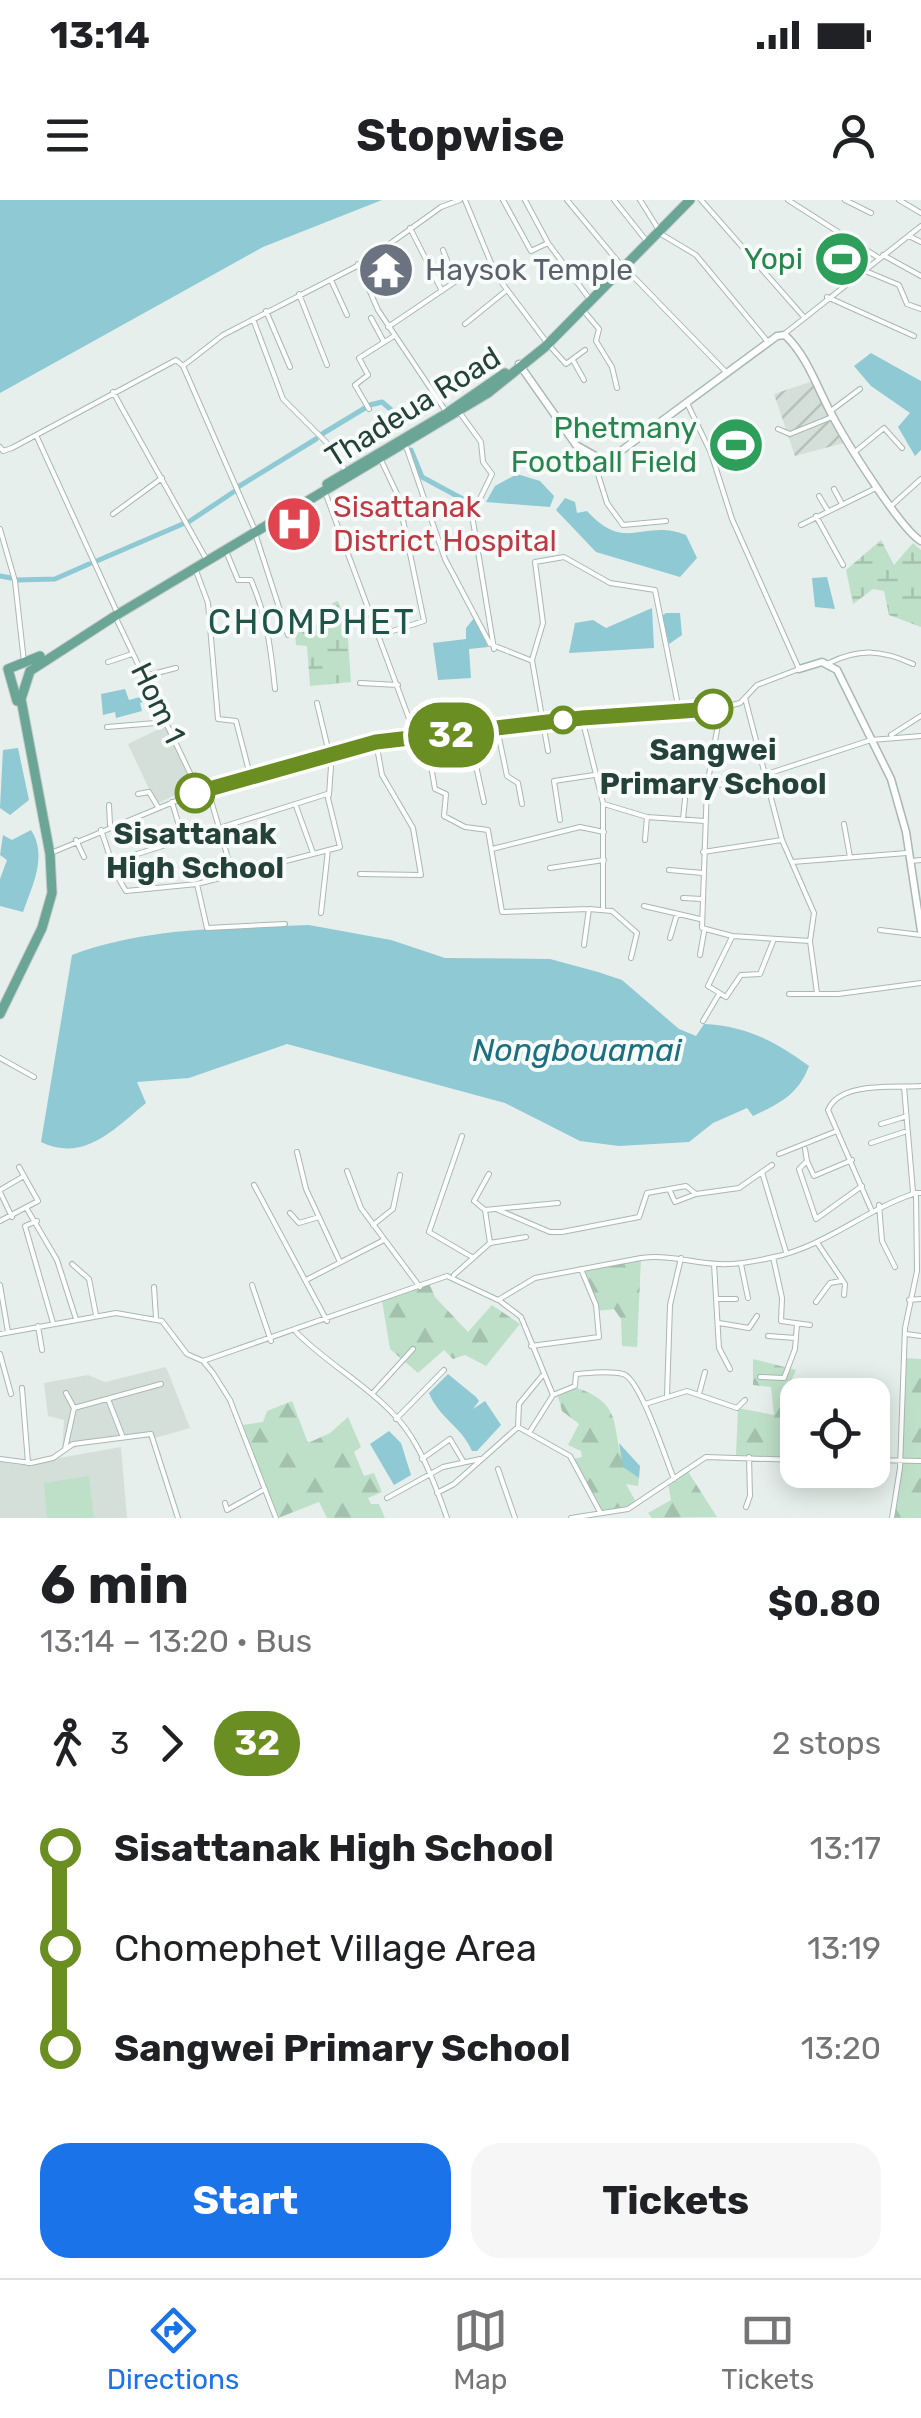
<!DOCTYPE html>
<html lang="en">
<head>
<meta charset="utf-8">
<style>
	body { margin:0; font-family:Rubik,sans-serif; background:#f6f6f6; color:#202124; height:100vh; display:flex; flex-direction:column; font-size:38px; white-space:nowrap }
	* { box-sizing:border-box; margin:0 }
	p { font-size:32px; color:#757577 }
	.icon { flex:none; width:55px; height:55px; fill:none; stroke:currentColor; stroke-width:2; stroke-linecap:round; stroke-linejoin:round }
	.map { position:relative; height:1318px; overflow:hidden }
	.side { display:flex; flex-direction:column; background:#fff; flex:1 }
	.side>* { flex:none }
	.badge { padding:0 20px; border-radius:32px; font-size:35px; line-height:65px }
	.fabs { position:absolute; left:780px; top:1178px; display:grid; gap:20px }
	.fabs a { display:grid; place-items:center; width:110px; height:110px; border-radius:20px; background:#fff; box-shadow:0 5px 25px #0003; font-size:50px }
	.map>.badge { position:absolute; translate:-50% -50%; box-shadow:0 0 0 5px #fff }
	.legs { display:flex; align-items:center; gap:15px; height:110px; padding:0 40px; font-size:32px }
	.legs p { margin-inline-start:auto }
	.headline { display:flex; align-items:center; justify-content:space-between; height:170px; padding:0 40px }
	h1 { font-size:55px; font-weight:700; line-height:75px }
	.button { display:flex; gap:20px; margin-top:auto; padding:20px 40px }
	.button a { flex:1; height:115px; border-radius:30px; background:#1a73e8; color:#fff; font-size:40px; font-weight:700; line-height:115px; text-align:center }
	.button a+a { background:#f6f6f6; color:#202124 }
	ul { padding:0 40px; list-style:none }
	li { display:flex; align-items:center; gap:35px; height:100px; font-size:38px }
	li i { display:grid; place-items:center; width:15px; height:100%; margin:0 12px; background:currentColor }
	li i::after { content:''; width:25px; height:25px; margin:-12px; border:8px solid; border-radius:50%; background:#fff }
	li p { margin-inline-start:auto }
	li:first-child i { background:linear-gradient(#0000 50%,currentColor 0) }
	li:last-child i { background:linear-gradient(currentColor 50%,#0000 0) }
	.status { display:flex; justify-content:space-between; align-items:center; height:70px; padding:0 50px; background:#fff; direction:ltr }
	.status svg { height:28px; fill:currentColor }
	header { display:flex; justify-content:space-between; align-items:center; height:130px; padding:0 40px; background:#fff; font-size:45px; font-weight:700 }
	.tab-bar { display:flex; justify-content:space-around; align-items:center; height:140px; border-top:2px solid #e0e0e0; background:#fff; font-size:28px; color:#757577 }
	.tab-bar a { display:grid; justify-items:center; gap:5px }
	.tab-bar .selected { color:#1a73e8 }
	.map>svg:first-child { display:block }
	.built { fill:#d4dfda }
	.industrial { fill:url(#industrial-furrows) }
	.green { fill:#bfe0c8 }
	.forest { fill:url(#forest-firs) }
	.wetland { fill:url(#wetland-marsh) }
	.water { fill:#8ec9d4 }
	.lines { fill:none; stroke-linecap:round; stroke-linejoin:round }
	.canal { stroke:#8ec9d4; stroke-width:5 }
	.minor-casing { stroke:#a8b8b2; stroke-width:6 }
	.tertiary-casing { stroke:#a8b8b2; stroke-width:9 }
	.primary-casing { stroke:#c2cac8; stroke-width:11 }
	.minor { stroke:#fff; stroke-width:4 }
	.tertiary { stroke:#fff; stroke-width:6 }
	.primary { stroke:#6aa596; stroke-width:9 }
	.line-1-casing { stroke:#fff; stroke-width:22 }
	.line-1 { stroke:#6b8e23; stroke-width:15 }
	.stop-1-dot { fill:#fff; stroke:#6b8e23; stroke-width:5 }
	.labels { text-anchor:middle; stroke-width:8; stroke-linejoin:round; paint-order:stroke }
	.leisure-label { font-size:30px; fill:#27864d; stroke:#f7fbf9; text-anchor:end }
	.worship-label { font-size:30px; fill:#5b616d; stroke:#f7fbf9; text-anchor:start }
	.street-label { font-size:30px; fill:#24423a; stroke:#f7fbf9 }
	.health-label { font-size:30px; fill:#be3a42; stroke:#f7fbf9; text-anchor:start }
	.stop-label { font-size:30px; font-weight:bold; fill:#24423a; stroke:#f7fbf9 }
	.water-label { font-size:32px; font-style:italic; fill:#1c6f80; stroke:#f7fbf9 }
	.quarter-label { font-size:35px; letter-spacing:2.5px; fill:#1f5548; stroke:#f7fbf9 }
</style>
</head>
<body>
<div class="status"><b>13:14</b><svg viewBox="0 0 49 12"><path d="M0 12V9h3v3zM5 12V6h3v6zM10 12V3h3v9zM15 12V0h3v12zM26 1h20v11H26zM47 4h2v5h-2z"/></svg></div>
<header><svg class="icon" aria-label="menu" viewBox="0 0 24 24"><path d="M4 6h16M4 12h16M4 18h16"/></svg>Stopwise<svg class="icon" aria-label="person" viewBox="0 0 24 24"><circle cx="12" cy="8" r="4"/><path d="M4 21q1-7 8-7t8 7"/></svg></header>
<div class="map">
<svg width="921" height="1318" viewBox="0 0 921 1318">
	<defs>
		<pattern id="industrial-furrows" width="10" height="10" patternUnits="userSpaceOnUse" patternTransform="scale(2.5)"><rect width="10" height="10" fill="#d4dfda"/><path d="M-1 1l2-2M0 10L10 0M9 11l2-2" fill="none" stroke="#b6c1bc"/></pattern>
		<pattern id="forest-firs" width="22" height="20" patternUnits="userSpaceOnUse" patternTransform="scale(2.5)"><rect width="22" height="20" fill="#bfe0c8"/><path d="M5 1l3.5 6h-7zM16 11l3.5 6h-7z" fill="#a4c1ad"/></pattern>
		<pattern id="wetland-marsh" width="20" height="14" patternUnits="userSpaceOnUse" patternTransform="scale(2.5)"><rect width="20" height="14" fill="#bfe0c8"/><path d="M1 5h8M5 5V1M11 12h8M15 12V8" fill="none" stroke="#a4c1ad"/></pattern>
	</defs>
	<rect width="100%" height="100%" fill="#e6efeb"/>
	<!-- built -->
	<path class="built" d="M165 526 193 587 156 604 128 544Z
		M166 1167 190 1228 155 1238H103L62 1252 64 1220 48 1216 44 1183 88 1175 105 1182Z
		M121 1247 127 1318H0V1262L20 1265Z"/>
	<!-- industrial -->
	<path class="industrial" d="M813 181 844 243 795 256 774 194Z"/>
	<!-- green -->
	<path class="green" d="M748 228 756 249 724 261 716 240Z
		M89 1276 94 1318H47L44 1283Z"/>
	<!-- forest -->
	<path class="forest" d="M641 1058 637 1147 622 1146 621 1119 614 1109 596 1111 580 1068Z
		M429 1083 435 1097 468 1132 492 1105 520 1124 486 1166 465 1155 453 1159 444 1150 418 1173 390 1149 382 1101Z
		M905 1158 921 1159V1318H893L901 1274Z
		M753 1159 796 1170 789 1185 794 1190 801 1189 804 1179 816 1180 814 1195H798L797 1258 736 1255 738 1208 774 1215 771 1187 753 1185Z
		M577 1188C638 1208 599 1248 639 1278L638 1286 626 1284 636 1302 628 1309 600 1312 573 1259 582 1257 581 1251 568 1245 579 1224 562 1211 557 1193Z
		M292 1201 308 1243 330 1233 348 1217 361 1247 354 1252 364 1276 374 1273 382 1292 368 1298 371 1304H379L385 1318H327L319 1302 278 1318 243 1225 263 1222 267 1211Z
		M687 1270 717 1317 652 1318 648 1313 671 1300 668 1283Z"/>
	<!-- wetland -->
	<path class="wetland" d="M881 340 894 365 913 343 921 350V427L889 415 884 391 873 389 853 404 846 370Z
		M338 401 347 425 351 482 310 486 307 446 296 445 295 434 336 416 332 403Z"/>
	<!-- water -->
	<path class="water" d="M0 0H382L263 47 0 193Z
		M871 153 921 181V250L915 256 898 227 910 213 871 186 854 166Z
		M517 274 540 281 554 296 550 307 486 302 495 286Z
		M565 298 575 302 577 313 587 311C626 354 643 318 686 335L697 358 680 377 596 352 556 310Z
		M827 377 835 409 815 407 812 378Z
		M652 408 654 448 569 453 575 423 593 420 606 428Z
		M666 413H680L682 435 669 444 662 416Z
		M475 417 488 447 469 449 471 478 438 480 433 443 466 439V428Z
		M125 489 129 500 151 494 152 499 140 503 142 511 116 518 115 512 103 515 101 494Z
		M18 548 29 600 10 615 0 608 3 550Z
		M31 630C48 656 32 686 23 712L0 706V679L7 660 0 655 3 635 12 640Z
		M309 725 391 740 445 758 550 759 598 772 622 780 679 829 696 836 704 824C746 826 775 841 809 866 798 895 780 903 753 916L747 908 713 923 689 942 619 946 580 941 505 903 287 844 189 878 137 882 146 903C115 928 85 963 41 942L72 755C146 727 231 728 309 725Z
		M448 1174 476 1197 479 1201 473 1209 485 1201 501 1225 477 1251H472C462 1227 439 1218 429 1193Z
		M389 1231 401 1243 411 1275 394 1285 370 1244Z
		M619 1243 640 1266 639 1278 623 1267Z"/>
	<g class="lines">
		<!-- canal -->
		<path class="canal" d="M370 205 382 202 395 213
			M322 234 365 208
			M411 250 422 277 472 304
			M238 287 316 239
			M190 321 235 291
			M92 363 185 323
			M0 376 11 378
			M17 380 55 379 89 364"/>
		<!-- minor casing -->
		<g class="minor-casing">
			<path id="minor" d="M465 0 496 75 545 140
				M503 0 531 51 548 43
				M525 0 548 43 588 97
				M567 0 620 64
				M614 0 645 39
				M640 0 657 27
				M701 0 803 116
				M788 0 879 58
				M845 0 871 13
				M899 0 921 13
				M410 28 442 91
				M661 34 696 55 768 142
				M909 36 921 42
				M443 50 455 81
				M883 55 921 76
				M358 64 378 110 445 210
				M624 67 725 171
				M863 70 899 85 907 104 921 109
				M331 80 347 115
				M299 94 327 165
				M827 97 914 136
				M583 110 599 129 596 141 612 167 617 188
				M266 111 290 167
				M371 118 384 142
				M253 119 283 199 327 243 345 270
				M465 124 507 90
				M388 127 465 75 491 67
				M783 135 921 26
				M548 144 566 164 585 150
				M574 162 584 180
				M183 166 254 328
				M113 192 205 357
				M369 209 355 185 368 175 359 158 394 136
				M832 210 860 189
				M460 213 481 242 483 262 492 274 472 315 494 449
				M778 229 790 234 832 217
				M36 235 116 410
				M406 246 445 359 490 444 530 460
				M0 247 3 251 12 248 176 160 183 166 223 135 363 63 441 7 460 0
				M856 251 884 228 902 248
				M596 268 607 303 623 325 666 321
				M834 289 842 304
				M325 292 417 540
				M819 296 828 311
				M891 306 921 279
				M449 310 472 315
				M113 314 162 278
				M816 316 843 365
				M801 325 874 289
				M0 329 15 381 24 462
				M255 333 288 435
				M226 351 238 380H251C267 417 271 450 275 489
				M195 368 208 403 218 519 236 521 250 575
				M115 416 199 592
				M380 435 424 421 398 296 381 260
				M108 462 132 454
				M829 463C860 448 882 450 913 464
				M145 476 176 468
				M360 483 398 485
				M745 498 782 640 814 713 810 741 817 793
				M317 503 329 553
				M721 508 707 586 702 728 732 736 810 741
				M582 518 603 603V709
				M107 527 168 522
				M497 528 507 576 518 583 522 604
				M469 534 484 602
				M891 535 921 516
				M420 540 422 560 431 566 435 589 446 594 444 616 465 627 488 630 502 712 589 709
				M548 551 532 460 543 423 535 362 564 357 610 383 655 390 679 510
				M767 574 871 540 921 536
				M708 586 768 579
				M208 590 232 672
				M138 594 149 592 158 607
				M329 595 332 552
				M172 602 183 639
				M604 604 647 617
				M109 605 110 625
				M296 606 313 653
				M683 619 685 599
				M560 620 554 581 594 575
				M844 624 850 657
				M101 630C108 650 114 673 126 691L197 684 340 647 327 594 112 662
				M76 640 84 657
				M645 640 647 617 705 621
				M492 649 580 627 604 632
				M703 652 782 640
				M51 653 195 593 348 547 582 518 721 508 740 503 757 485 799 469 732 319 711 253 687 203
				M911 661 921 660
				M792 662 907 653
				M550 668 604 660
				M669 670 703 673
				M360 674 421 675 413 628 382 575 376 542
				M197 684 207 728 285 724
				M683 698 702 699
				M644 706 700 719
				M321 713 328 650
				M880 730 921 735
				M732 737 708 786 726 797 741 775 760 774 774 739
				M670 738 677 714
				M584 745 589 709 612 711 637 733 631 758
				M700 755 704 732
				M789 794H838L921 783
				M703 821 719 794
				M0 858 34 877
				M904 887 913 992
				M881 924 904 917
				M462 936 429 1032 472 1057
				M871 943 904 932
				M805 949 807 961 799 969 816 1019 862 986
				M297 952 306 989 340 1062
				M779 954 837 931
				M807 961 814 976 852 960
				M772 965 762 972 786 1052
				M347 971 361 1008 420 1087
				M489 974 474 1001 485 1010 490 1043
				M254 985 327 1121
				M0 990 24 976
				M670 991 675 1002 696 994
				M0 992 12 1017
				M879 1005 882 1041 895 1067
				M27 1009 57 1060 76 1119
				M496 1009 550 1032H562L639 1017 647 993 686 986 696 994 739 988 762 972
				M871 1009 828 910C840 881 895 888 921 886
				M485 1010 558 1003
				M290 1013 299 1023 319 1017
				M0 1021 38 1001 19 967
				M37 1021 25 1026 53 1123
				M373 1025 393 1009 400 975
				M818 1044 845 1084 844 1095
				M773 1057 782 1098 781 1121 810 1125
				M72 1064 89 1079 96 1115
				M714 1064 719 1148 730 1169
				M741 1064 748 1098
				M454 1075 490 1043 526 1037
				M308 1079 384 1040
				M0 1085 8 1132
				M252 1085 271 1141
				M154 1087 156 1118
				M717 1099H736
				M909 1100 921 1099
				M500 1101 521 1117 553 1195
				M816 1102 830 1083 841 1081
				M719 1123 749 1128 757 1116
				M38 1126 42 1150
				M296 1132C331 1168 386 1195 412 1238 427 1262 438 1292 447 1318
				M0 1134 116 1113 162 1121 187 1154 203 1161 213 1173 230 1200 276 1318
				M906 1134 921 1136
				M768 1136 796 1138
				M531 1146 599 1137 596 1105 581 1069
				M0 1154 11 1194
				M203 1161 447 1076 498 1100 535 1078 641 1058C669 1054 692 1063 719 1064 737 1065 757 1061 774 1057 826 1046 866 1009 916 993
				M760 1177 784 1178 795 1149 797 1124
				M22 1188 28 1263
				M66 1193 74 1208
				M795 1193 791 1206 798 1224
				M372 1194 413 1149
				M699 1194 705 1172
				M667 1196 670 1105 681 1058
				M108 1199 122 1235
				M645 1204 687 1191 737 1208 745 1200
				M396 1219 444 1170
				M518 1227 519 1204 542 1176
				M529 1233 553 1195 575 1186 576 1174C589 1173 610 1170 623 1174 640 1178 666 1260 674 1279
				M65 1249 74 1208 161 1184
				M0 1259 31 1263 53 1258 73 1244 151 1234 178 1318
				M422 1259 450 1239 463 1261
				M872 1260 921 1261
				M498 1269 515 1318
				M437 1293 454 1284 518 1227 570 1256 600 1312
				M387 1298 443 1267 480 1259
				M225 1303 227 1310 265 1289
				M746 1307 750 1296 749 1257
				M571 1318 628 1309 706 1257 798 1260
				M892 1318 900 1268 905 1128 917 1071 916 993H921"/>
		</g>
		<!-- tertiary casing -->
		<g class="tertiary-casing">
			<path id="tertiary" d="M519 164 576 245 606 262 777 136 785 135C808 157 817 188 832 215 845 240 901 330 921 341
				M799 469 822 462 837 470 891 579 906 632 921 731"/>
		</g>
		<!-- primary casing -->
		<g class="primary-casing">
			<path id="primary" d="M327 284 447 213 505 173
				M17 501 8 469 40 456
				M0 814 42 728 52 693 50 654 21 499 30 471 115 416 488 193 545 147 690 0"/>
		</g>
		<!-- minor -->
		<use href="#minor" class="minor"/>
		<!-- tertiary -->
		<use href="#tertiary" class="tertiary"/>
		<!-- primary -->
		<use href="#primary" class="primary"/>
	</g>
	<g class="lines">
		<!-- line-1 casing -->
		<g class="line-1-casing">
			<path id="line-1" d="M195 593 376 542 582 518 713 509"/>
		</g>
		<!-- line-1 -->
		<use href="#line-1" class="line-1"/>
	</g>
	<!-- icons -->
	<defs>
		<g id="stadium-disc" transform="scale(2.875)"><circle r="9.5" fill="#2e9e5b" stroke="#f7fbf9"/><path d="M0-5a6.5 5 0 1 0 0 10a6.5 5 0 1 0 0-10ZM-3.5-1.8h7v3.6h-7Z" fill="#fff"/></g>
		<g id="temple-disc" transform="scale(2.875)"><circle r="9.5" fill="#6b7280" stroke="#f7fbf9"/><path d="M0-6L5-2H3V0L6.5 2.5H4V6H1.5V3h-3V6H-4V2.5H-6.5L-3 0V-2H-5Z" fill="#fff"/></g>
		<g id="hospital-disc" transform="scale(2.875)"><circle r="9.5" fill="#e0444e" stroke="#f7fbf9"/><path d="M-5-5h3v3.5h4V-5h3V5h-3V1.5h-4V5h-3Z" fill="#fff"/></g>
	</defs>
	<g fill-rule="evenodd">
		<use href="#stadium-disc" x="842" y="59"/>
		<use href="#temple-disc" x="386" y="70"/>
		<use href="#stadium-disc" x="736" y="245"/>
		<use href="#hospital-disc" x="294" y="324"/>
	</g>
	<!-- markers -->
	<g class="stop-1-dot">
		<circle cx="713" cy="509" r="18"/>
		<circle cx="563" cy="520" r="12"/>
		<circle cx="195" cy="593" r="18"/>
	</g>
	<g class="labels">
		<!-- leisure labels -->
		<g class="leisure-label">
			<text x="803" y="69">Yopi</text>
			<text x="697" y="238">Phetmany<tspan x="697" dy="34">Football Field</tspan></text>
		</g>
		<!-- worship labels -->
		<g class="worship-label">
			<text x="425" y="80">Haysok Temple</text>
		</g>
		<!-- street labels -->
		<g class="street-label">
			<text transform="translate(413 207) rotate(-32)" y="10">Thadeua Road</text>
			<text transform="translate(158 503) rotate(64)" y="10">Hom 1</text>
		</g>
		<!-- health labels -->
		<g class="health-label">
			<text x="333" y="317">Sisattanak<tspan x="333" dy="34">District Hospital</tspan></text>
		</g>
		<!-- stop labels -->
		<g class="stop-label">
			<text x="713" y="560">Sangwei<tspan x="713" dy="34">Primary School</tspan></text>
			<text x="195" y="644">Sisattanak<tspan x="195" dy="34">High School</tspan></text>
		</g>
		<!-- water labels -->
		<g class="water-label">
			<text x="577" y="861">Nongbouamai</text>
		</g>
		<!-- quarter labels -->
		<g class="quarter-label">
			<text x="312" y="434">CHOMPHET</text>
		</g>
	</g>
</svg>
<div class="fabs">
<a><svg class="icon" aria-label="locate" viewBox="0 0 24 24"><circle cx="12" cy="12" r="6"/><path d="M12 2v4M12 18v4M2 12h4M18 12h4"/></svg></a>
</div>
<b class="badge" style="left:451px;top:535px;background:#6b8e23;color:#fff">32</b>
</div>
<section class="side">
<div class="headline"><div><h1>6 min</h1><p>13:14 – 13:20 · Bus</p></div><b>$0.80</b></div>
<div class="legs"><svg class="icon" aria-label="walk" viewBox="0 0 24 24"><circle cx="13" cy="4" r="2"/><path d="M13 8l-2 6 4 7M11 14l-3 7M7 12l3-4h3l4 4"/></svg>3<svg class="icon" aria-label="forward" viewBox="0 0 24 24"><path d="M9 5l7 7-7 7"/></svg><b class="badge" style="background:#6b8e23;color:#fff">32</b><p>2 stops</p></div>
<ul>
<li><i style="color:#6b8e23"></i><b>Sisattanak High School</b><p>13:17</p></li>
<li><i style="color:#6b8e23"></i><span>Chomephet Village Area</span><p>13:19</p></li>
<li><i style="color:#6b8e23"></i><b>Sangwei Primary School</b><p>13:20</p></li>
</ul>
<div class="button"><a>Start</a><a>Tickets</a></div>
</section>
<nav class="tab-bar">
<a class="selected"><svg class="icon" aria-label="directions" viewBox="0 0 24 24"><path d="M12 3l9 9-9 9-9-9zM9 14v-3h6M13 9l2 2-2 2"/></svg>Directions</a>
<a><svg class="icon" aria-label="map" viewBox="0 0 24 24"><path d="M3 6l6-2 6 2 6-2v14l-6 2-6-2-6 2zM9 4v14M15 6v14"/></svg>Map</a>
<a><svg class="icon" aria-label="tickets" viewBox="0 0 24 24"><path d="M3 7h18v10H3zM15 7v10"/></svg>Tickets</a>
</nav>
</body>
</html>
